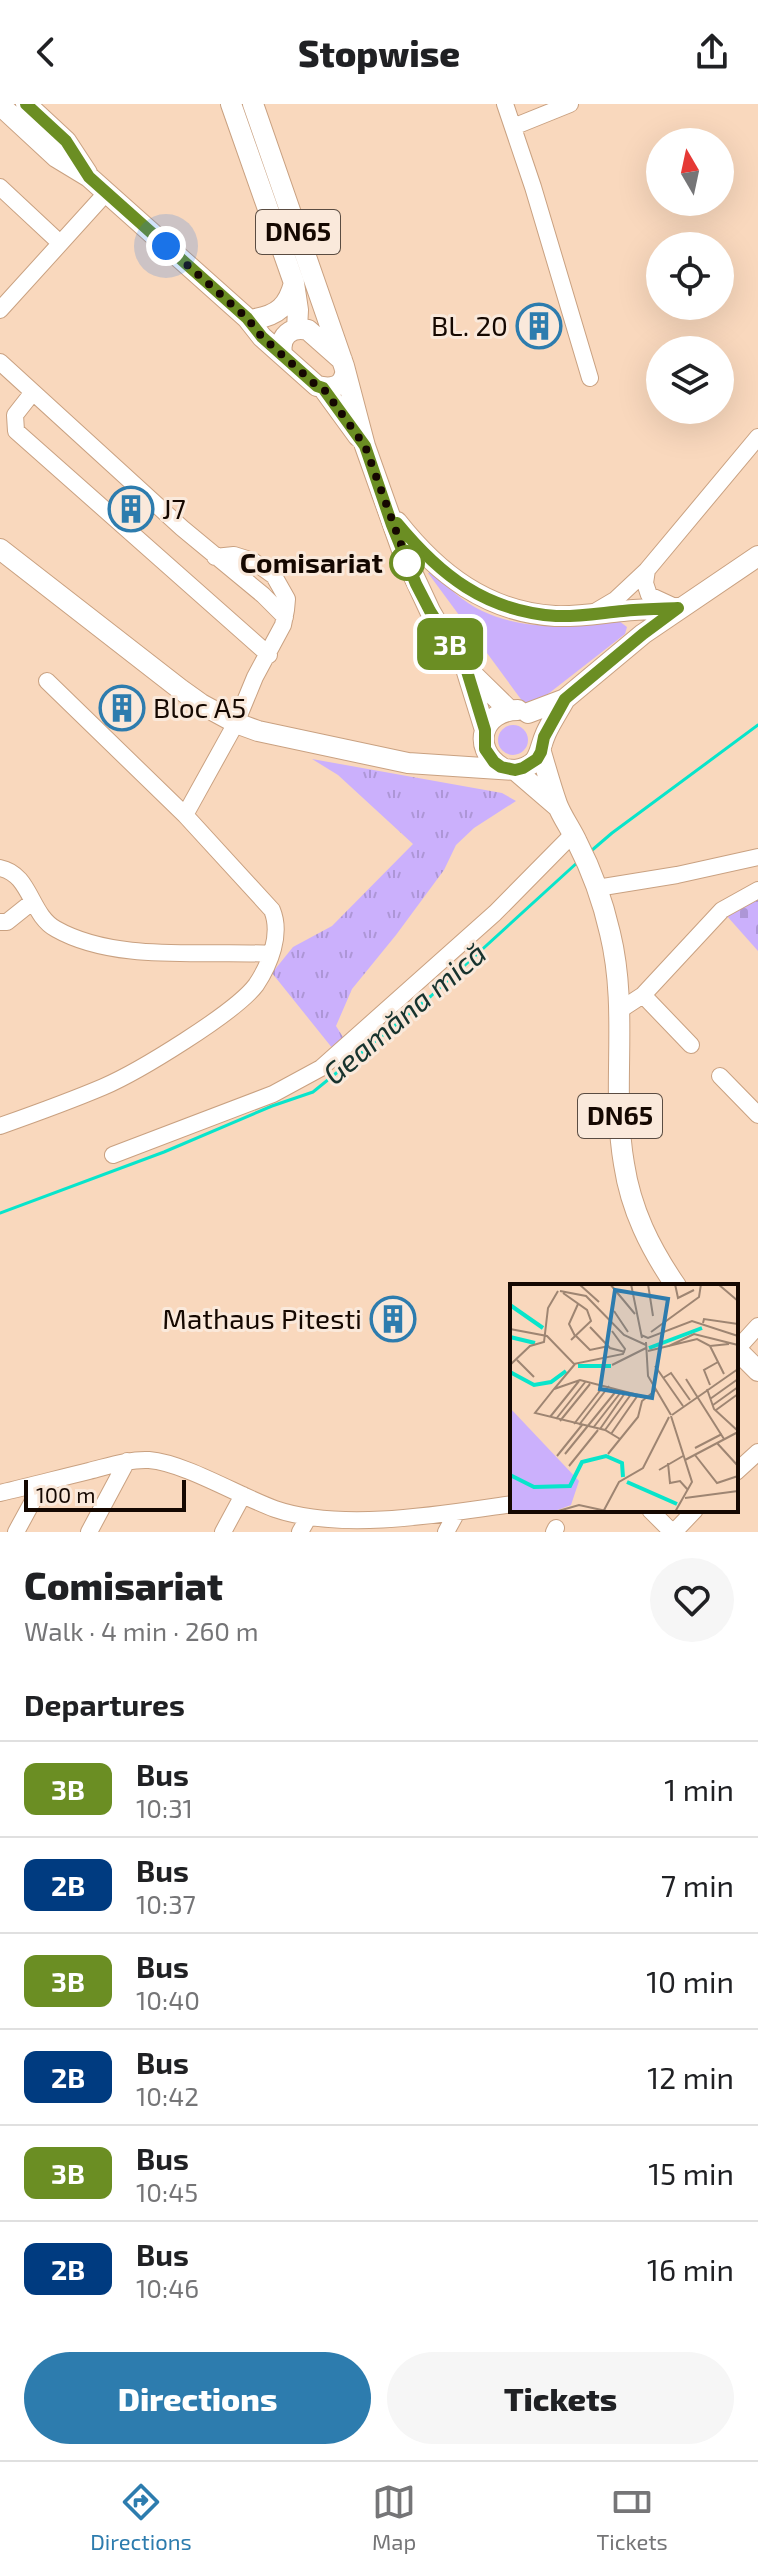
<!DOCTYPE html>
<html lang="en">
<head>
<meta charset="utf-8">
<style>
	body { margin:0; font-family:"Exo 2",sans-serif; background:#f6f6f6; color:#202124; height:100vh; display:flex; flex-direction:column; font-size:30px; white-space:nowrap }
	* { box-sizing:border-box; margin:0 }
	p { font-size:26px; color:#757577 }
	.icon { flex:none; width:44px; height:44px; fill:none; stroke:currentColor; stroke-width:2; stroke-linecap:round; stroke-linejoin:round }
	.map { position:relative; height:1428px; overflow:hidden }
	.drawer { display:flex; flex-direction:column; background:#fff; flex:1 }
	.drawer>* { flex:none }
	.badge { padding:0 16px; border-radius:12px; font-size:28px; line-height:52px }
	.needle { width:52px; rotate:351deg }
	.fabs { position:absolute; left:646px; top:24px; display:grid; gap:16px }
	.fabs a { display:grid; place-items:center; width:88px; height:88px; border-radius:50%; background:#fff; box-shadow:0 8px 32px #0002; font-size:40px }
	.scale { position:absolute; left:24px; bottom:20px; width:162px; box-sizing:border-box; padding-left:8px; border:4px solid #150801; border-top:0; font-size:22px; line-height:28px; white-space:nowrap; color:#150801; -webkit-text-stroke:6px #fae9db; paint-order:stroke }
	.you { position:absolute; width:40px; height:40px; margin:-20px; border:6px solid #fff; border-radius:50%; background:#1a73e8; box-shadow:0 0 0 12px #1a73e833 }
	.map>.badge { position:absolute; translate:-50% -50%; box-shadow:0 0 0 4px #fff }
	h2 { padding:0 24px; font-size:30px; line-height:72px }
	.round { display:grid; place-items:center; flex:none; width:84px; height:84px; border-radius:42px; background:#f6f6f6 }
	.summary { display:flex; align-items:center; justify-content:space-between; height:136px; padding:0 24px }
	h1 { font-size:38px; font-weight:800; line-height:60px }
	.cta { display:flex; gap:16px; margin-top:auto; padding:16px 24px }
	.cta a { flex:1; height:92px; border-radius:48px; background:#2d7cae; color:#fff; font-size:32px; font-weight:800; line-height:92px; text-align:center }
	.cta a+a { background:#f6f6f6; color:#202124 }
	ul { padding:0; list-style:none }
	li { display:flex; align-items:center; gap:24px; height:96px; padding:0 24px; border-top:2px solid #e0e0e0 }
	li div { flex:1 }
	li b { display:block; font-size:30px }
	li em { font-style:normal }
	li .badge { min-width:88px; font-weight:700; text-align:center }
	header { display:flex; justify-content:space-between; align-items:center; height:104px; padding:0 24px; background:#fff; font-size:36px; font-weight:800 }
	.dock { display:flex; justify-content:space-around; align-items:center; height:112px; border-top:2px solid #e0e0e0; background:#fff; font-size:22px; color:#757577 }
	.dock a { display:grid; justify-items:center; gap:4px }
	.dock .on { color:#2d7cae }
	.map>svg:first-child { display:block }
	.grass { fill:#cbb0fc }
	.cemetery { fill:url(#cemetery-stones) }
	.park { fill:url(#park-tufts) }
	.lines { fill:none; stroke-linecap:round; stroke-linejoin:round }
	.stream { stroke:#08e5cb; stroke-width:3 }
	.minor-casing { stroke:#c9a181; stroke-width:18 }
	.major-casing { stroke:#c9a181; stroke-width:22 }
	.minor { stroke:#fff; stroke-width:16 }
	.major { stroke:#fff; stroke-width:20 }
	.line-casing { stroke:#fff; stroke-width:18 }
	.line { stroke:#6b8e23; stroke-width:12 }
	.walk { stroke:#150801; stroke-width:8; stroke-dasharray:0 14.4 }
	.stop-dot { fill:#fff; stroke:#6b8e23; stroke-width:4 }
	.labels { text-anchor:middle; stroke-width:6; stroke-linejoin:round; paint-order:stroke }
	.shield { fill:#fae9db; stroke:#5a4c42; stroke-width:2 }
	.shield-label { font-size:26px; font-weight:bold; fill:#150801 }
	.poi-label { font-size:28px; fill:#150801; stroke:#fae9db; text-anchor:end }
	.stop-label { font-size:28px; font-weight:bold; fill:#150801; stroke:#fae9db; text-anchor:end }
	.water-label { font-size:30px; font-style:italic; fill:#17332e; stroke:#fae9db }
	.inset-river { fill:none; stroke:#08e5cb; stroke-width:4 }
	.inset-road { fill:none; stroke:#9e8572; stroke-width:2 }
	.view { fill:#2d7cae; fill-opacity:0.15; stroke:#2d7cae; stroke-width:4 }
	.inset-edge { fill:none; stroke:#150801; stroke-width:4 }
</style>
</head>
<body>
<header><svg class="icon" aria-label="back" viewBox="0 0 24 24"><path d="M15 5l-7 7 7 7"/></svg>Stopwise<svg class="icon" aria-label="share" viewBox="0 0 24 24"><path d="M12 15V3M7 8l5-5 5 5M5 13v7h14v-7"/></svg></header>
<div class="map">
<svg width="758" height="1428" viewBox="0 0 758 1428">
	<defs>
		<pattern id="cemetery-stones" width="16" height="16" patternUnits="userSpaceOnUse" patternTransform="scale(2)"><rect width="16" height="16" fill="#cbb0fc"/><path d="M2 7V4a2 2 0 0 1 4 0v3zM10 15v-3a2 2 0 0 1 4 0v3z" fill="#ad96d6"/></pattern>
		<pattern id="park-tufts" width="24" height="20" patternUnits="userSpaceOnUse" patternTransform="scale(2)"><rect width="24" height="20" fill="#cbb0fc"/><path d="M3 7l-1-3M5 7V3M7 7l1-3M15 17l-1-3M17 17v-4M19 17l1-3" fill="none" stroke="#ad96d6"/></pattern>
	</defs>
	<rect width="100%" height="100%" fill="#f9d8bd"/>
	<!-- grass -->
	<path class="grass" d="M433 468C441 475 448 483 456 490 501 528 564 525 619 517L627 523 625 530 539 597 531 600 523 598 428 469Z
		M498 636a15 15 0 1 1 30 0a15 15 0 1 1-30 0Z"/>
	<!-- cemetery -->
	<path class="cemetery" d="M758 784V847L726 811Z"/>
	<!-- park -->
	<path class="park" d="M312 655 502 689 516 697 474 724 456 741 444 766 396 831 352 885 336 922 348 941 337 950 272 869 293 843 332 822 413 740 338 671Z"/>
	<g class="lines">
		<!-- stream -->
		<path class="stream" d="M591 747 612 729 758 621
			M0 1109 164 1048 272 1002 313 988 431 892 579 757"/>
		<!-- minor casing -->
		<g class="minor-casing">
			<path id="minor" d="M505 0 533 83 590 274
				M513 23 570 0
				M0 83 60 139
				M0 206 106 89
				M0 258 182 424 263 491 285 513
				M33 288 15 311 16 327 269 551
				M647 466 645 479 649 491 675 503
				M593 509 615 496 647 466 758 333
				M185 711 236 619 255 573 283 521 286 506 287 495 274 472 253 457 234 451 215 453
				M0 764C31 770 30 811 56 825 116 859 205 846 271 850
				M597 784 677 771 758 753
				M0 818H7L32 798
				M643 891 691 941
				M620 906 643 891 722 806 758 786
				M720 972 758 1011
				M0 1022C34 1010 70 997 103 983 138 968 235 909 256 881 270 860 282 830 272 806L185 711 47 577
				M113 1051 273 990 321 964 495 809 573 730
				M737 1245 758 1222
				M736 1368 758 1348
				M0 1389C30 1382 60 1374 89 1367 109 1362 129 1355 149 1356 185 1359 239 1392 275 1405 342 1428 443 1410 512 1400
				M650 1406 672 1428
				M16 1428 34 1395 35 1381
				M89 1428 127 1357
				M223 1428 243 1391
				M300 1428 308 1414
				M446 1428 457 1408
				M554 1428 556 1424
				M674 1428 695 1406"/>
		</g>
		<!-- major casing -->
		<g class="major-casing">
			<path id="major" d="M26 0 66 37 87 69
				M231 0 294 179 298 206 297 225
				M253 0 344 262 365 342 403 449 430 507 454 548 466 564 509 606
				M0 1 56 53 89 73 247 214 262 233 317 282C330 285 342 284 345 270
				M255 215C278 211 288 202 294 179
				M282 249C279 232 291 222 308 226L342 256
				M323 284 358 332
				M397 418C438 470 487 508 555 512 578 513 601 509 623 507 641 505 660 505 678 504
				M0 445 180 585 201 600 236 619 258 627 408 659 515 666C542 661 537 649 546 629 551 618 559 606 565 595
				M467 568 485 626
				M528 609 565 595 643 530 758 452
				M541 648C546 665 551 683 557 700 562 713 571 725 577 738 592 767 603 798 610 829 629 907 611 985 624 1060 631 1106 650 1144 676 1182
				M501 663C471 644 482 606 518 606
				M515 666 558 703
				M736 1245 758 1267"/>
		</g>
		<!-- minor -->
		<use href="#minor" class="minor"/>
		<!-- major -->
		<use href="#major" class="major"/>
	</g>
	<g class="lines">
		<!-- line casing -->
		<g class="line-casing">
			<path id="line" d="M26 0 66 37 89 73 247 214 262 233 317 282 323 284 365 342 392 421 416 480 430 507 466 564 485 626V645L494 658 501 663 515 666 523 664 537 655 541 648 544 633 565 595 643 530 678 504C660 505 641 505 623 507 601 509 578 513 556 512 485 507 440 471 397 419"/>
		</g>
		<!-- line -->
		<use href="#line" class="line"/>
		<!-- walk -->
		<path class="walk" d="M166 142 247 214 262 233 317 282 323 284 365 342 410 465 407 459"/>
	</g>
	<!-- icons -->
	<defs>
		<g id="building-ring" transform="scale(2.3)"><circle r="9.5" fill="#fae9db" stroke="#2d7cae" stroke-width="1.5"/><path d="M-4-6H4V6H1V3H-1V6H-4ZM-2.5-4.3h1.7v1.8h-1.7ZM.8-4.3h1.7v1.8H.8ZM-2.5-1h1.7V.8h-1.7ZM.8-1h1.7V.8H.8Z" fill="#2d7cae"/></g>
	</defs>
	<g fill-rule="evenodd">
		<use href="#building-ring" x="539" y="222"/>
		<use href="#building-ring" x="131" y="405"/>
		<use href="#building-ring" x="122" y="604"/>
		<use href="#building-ring" x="393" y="1215"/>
	</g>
	<!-- markers -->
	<circle class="stop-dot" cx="407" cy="459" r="16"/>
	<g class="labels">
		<!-- shield labels -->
		<g class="shield">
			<rect x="256" y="106" width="84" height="44" rx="6"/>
			<rect x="578" y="990" width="84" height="44" rx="6"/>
		</g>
		<g class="shield-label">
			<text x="298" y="137">DN65</text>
			<text x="620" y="1021">DN65</text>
		</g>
		<!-- poi labels -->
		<g class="poi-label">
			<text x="508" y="232">BL. 20</text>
			<text x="162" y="415" text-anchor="start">J7</text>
			<text x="153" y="614" text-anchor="start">Bloc A5</text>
			<text x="362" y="1225">Mathaus Pitesti</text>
		</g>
		<!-- stop labels -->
		<g class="stop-label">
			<text x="383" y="469">Comisariat</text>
		</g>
		<!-- water labels -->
		<g class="water-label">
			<text transform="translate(405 910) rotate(-40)" y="10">Geamăna mică</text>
		</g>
	</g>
	<!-- overview -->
	<g transform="translate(510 1180)">
		<rect width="228" height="228" fill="#f9d8bd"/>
		<path d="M0 124 69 197 61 221 42 228H0Z" fill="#cbb0fc"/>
		<path class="inset-river" d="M0 21 33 44M0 53 25 59M139 64 192 44M68 82H101M0 88 24 101 41 98 56 87M0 191 24 203 60 202 72 178 96 172 112 179 113 193M117 198 167 220"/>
		<path class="inset-road" d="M69 0 89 18M100 0 125 30M121 0 132 54M138 0 143 32M165 0 168 14 184 6M208 0 228 17M50 7 76 12 114 51 136 61M53 9 77 26 81 37 61 56M104 27 118 48M193 39 194 35 228 40M80 43 100 64 115 68M0 45 37 52 64 80 113 70 115 65 102 47M141 48 189 13 191 0M131 51 138 54 182 37 228 52M65 52 59 40 68 20M66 52 80 66 99 62M136 58 138 92 161 131M159 62 184 50 228 61M200 62 214 90M138 67 187 55 200 62 219 60M7 76 24 93M65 80 44 105 70 96 136 113M0 81 20 62 34 58 38 24 48 7M102 81 136 64M145 82 173 122M153 94 161 89 180 116M176 95 214 155M200 101 194 86 208 78M44 105 25 129 95 146 110 155M197 105 204 125 228 147M200 115 228 95M203 121 228 103M206 126 228 110M162 131 228 85M161 132 182 198 165 228M40 133 69 97M46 135 76 97M50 137 80 100M64 140 92 104M69 141 99 102M83 144 111 108M90 145 115 109M95 146 122 109M101 150 128 111M207 159 228 182M185 164 212 150M55 170 107 106M98 170 128 133 132 117 146 106M185 171 207 199 228 192M47 172 72 141M175 176 228 148M158 179 160 199 170 197 178 206M59 182 88 146M149 186 173 172M175 214 228 207M45 228 69 221 101 228M93 228 109 198 133 184 159 133"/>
		<path class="view" d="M105 6 158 15 142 114 90 105Z"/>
		<rect width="228" height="228" class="inset-edge"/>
	</g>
</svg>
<div class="fabs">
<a><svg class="needle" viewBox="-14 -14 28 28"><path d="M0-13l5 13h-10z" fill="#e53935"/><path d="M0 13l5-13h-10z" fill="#757577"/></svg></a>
<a><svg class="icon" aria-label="locate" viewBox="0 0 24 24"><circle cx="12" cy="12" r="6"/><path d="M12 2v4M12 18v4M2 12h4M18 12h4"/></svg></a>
<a><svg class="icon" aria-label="layers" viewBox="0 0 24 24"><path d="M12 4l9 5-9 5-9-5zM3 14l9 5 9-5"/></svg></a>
</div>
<div class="scale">100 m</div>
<div class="you" style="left:166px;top:142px"></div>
<b class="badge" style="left:450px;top:540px;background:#6b8e23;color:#fff">3B</b>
</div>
<section class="drawer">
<div class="summary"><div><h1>Comisariat</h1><p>Walk · 4 min · 260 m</p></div><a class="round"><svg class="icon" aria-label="heart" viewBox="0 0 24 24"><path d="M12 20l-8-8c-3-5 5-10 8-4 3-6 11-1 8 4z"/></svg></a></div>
<h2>Departures</h2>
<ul>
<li><span class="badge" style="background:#6b8e23;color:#fff">3B</span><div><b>Bus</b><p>10:31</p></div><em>1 min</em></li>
<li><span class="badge" style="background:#003b80;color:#fff">2B</span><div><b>Bus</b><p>10:37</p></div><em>7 min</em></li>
<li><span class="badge" style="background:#6b8e23;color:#fff">3B</span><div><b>Bus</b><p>10:40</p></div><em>10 min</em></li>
<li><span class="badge" style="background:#003b80;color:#fff">2B</span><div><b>Bus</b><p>10:42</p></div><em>12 min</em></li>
<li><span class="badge" style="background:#6b8e23;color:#fff">3B</span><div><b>Bus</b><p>10:45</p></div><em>15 min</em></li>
<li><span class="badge" style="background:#003b80;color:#fff">2B</span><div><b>Bus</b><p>10:46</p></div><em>16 min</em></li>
</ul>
<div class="cta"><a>Directions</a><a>Tickets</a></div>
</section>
<nav class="dock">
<a class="on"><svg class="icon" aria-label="directions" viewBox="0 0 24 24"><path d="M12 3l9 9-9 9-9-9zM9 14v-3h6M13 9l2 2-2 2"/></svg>Directions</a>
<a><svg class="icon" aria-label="map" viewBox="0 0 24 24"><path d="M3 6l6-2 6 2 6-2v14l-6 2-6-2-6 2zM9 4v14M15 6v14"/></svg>Map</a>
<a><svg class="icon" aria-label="tickets" viewBox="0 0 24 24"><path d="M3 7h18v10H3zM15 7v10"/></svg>Tickets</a>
</nav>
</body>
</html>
